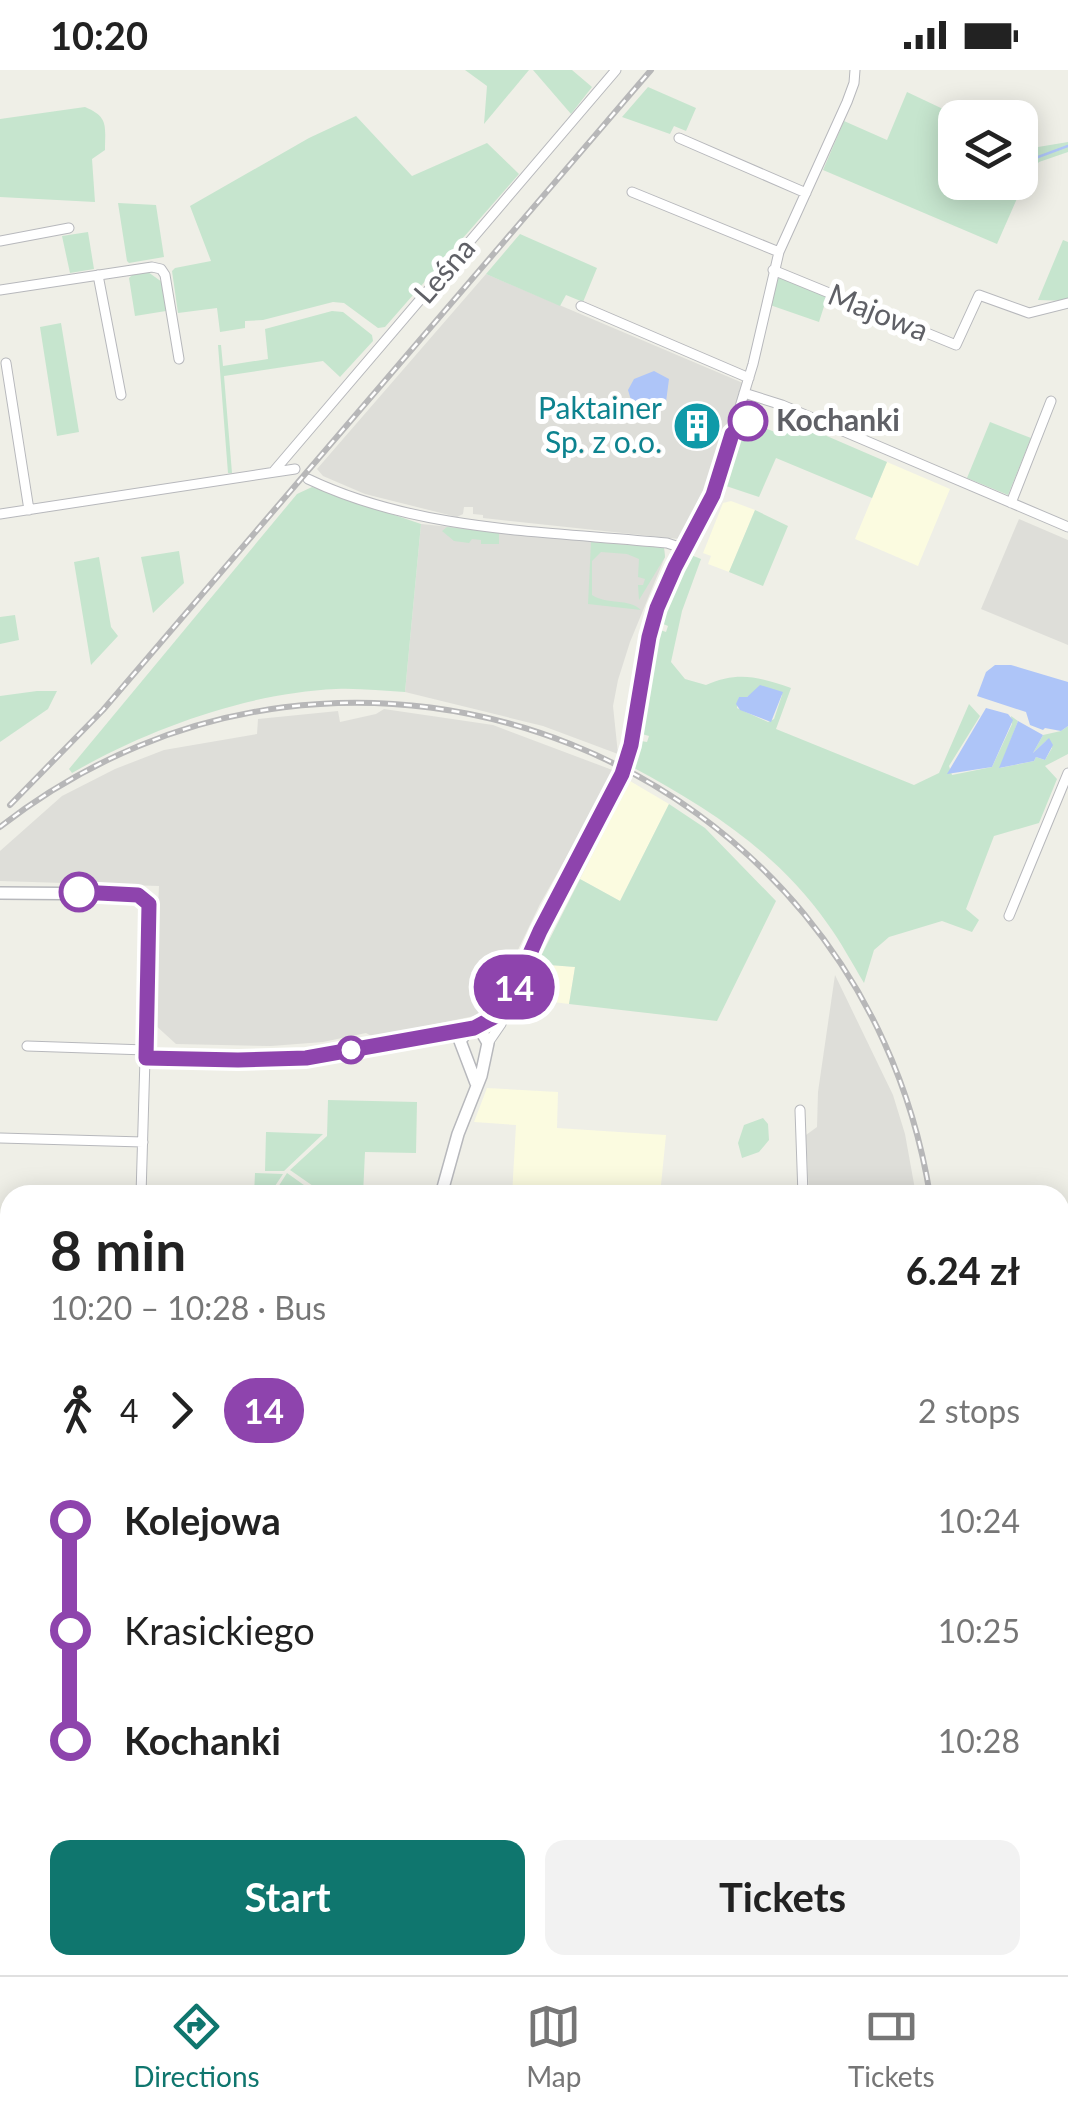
<!DOCTYPE html>
<html lang="en">
<head>
<meta charset="utf-8">
<style>
	body { margin:0; font-family:Lato,sans-serif; background:#f2f2f2; color:#222; height:100vh; display:flex; flex-direction:column; font-size:38px; white-space:nowrap }
	* { box-sizing:border-box; margin:0 }
	p { font-size:32px; color:#767676 }
	.icon { flex:none; width:55px; height:55px; fill:none; stroke:currentColor; stroke-width:2; stroke-linecap:round; stroke-linejoin:round }
	.map { position:relative; flex:1; overflow:hidden }
	.sheet { position:absolute; left:0px; top:1115px; width:1070px; height:790px; display:flex; flex-direction:column; background:#fff; border-radius:30px 30px 0 0; box-shadow:0 5px 25px #0003 }
	.sheet>* { flex:none }
	.badge { padding:0 20px; border-radius:32px; font-size:35px; line-height:65px }
	.fabs { position:absolute; left:938px; top:30px; display:grid; gap:20px }
	.fabs a { display:grid; place-items:center; width:100px; height:100px; border-radius:20px; background:#fff; box-shadow:0 5px 25px #0003; font-size:50px }
	.map>.badge { position:absolute; translate:-50% -50%; box-shadow:0 0 0 5px #fff }
	.legs { display:flex; align-items:center; gap:15px; height:110px; padding:0 50px; font-size:32px }
	.legs p { margin-inline-start:auto }
	.headline { display:flex; align-items:center; justify-content:space-between; height:170px; padding:0 50px }
	h1 { font-size:55px; font-weight:700; line-height:75px }
	.action { display:flex; gap:20px; margin-top:auto; padding:20px 50px }
	.action a { flex:1; height:115px; border-radius:20px; background:#0f766e; color:#fff; font-size:40px; font-weight:700; line-height:115px; text-align:center }
	.action a+a { background:#f2f2f2; color:#222 }
	ul { padding:0 50px; list-style:none }
	li { display:flex; align-items:center; gap:35px; height:110px; font-size:38px }
	li i { display:grid; place-items:center; width:15px; height:100%; margin:0 12px; background:currentColor }
	li i::after { content:''; width:25px; height:25px; margin:-12px; border:8px solid; border-radius:50%; background:#fff }
	li p { margin-inline-start:auto }
	li:first-child i { background:linear-gradient(#0000 50%,currentColor 0) }
	li:last-child i { background:linear-gradient(currentColor 50%,#0000 0) }
	.status { display:flex; justify-content:space-between; align-items:center; height:70px; padding:0 50px; background:#fff; direction:ltr }
	.status svg { height:28px; fill:currentColor }
	.tabs { display:flex; justify-content:space-around; align-items:center; height:140px; border-top:2px solid #e0e0e0; background:#fff; font-size:28px; color:#767676 }
	.tabs a { display:grid; justify-items:center; gap:5px }
	.tabs .active { color:#0f766e }
	.map>svg:first-child { display:block }
	.commercial { fill:#fbfbe0 }
	.industrial { fill:#deded9 }
	.education { fill:#dfdfd5 }
	.green { fill:#c6e5ce; fill-rule:evenodd }
	.water { fill:#aec5f8 }
	.lines { fill:none; stroke-linecap:round; stroke-linejoin:round }
	.stream { stroke:#aec5f8; stroke-width:2.5 }
	.minor-casing { stroke:#b7b8bc; stroke-width:11 }
	.tertiary-casing { stroke:#b7b8bc; stroke-width:14 }
	.minor { stroke:#fff; stroke-width:9 }
	.tertiary { stroke:#fff; stroke-width:11 }
	.rail-casing { stroke:#b7b7b8; stroke-width:6 }
	.rail { stroke:#fff; stroke-width:2.5; stroke-dasharray:8; stroke-linecap:butt }
	.line-1-casing { stroke:#fff; stroke-width:22 }
	.line-1 { stroke:#8e44ad; stroke-width:15 }
	.stop-1-dot { fill:#fff; stroke:#8e44ad; stroke-width:5 }
	.labels { text-anchor:middle; stroke-width:10; stroke-linejoin:round; paint-order:stroke }
	.street-label { font-size:30px; fill:#5f6066; stroke:#fff }
	.culture-label { font-size:30px; fill:#0d838f; stroke:#fff; text-anchor:end }
	.stop-label { font-size:30px; font-weight:bold; fill:#5f6066; stroke:#fff; text-anchor:start }
</style>
</head>
<body>
<div class="status"><b>10:20</b><svg viewBox="0 0 49 12"><path d="M0 12V9h3v3zM5 12V6h3v6zM10 12V3h3v9zM15 12V0h3v12zM26 1h20v11H26zM47 4h2v5h-2z"/></svg></div>
<div class="map">
<svg width="1068" height="1905" viewBox="0 0 1068 1905">
	<rect width="100%" height="100%" fill="#efefe7"/>
	<!-- commercial -->
	<path class="commercial" d="M887 392 950 419 918 496 855 469Z
		M731 431 755 440 729 502 708 494 711 486 703 483 723 433Z
		M630 711 669 734 620 831 580 809Z
		M537 894 575 897 569 934 522 928Z
		M487 1018 558 1022 557 1058 666 1065 660 1125H512L516 1055 474 1052Z
		M732 1895H816L817 1898 732 1904Z"/>
	<!-- industrial -->
	<path class="industrial" d="M486 204 743 313 707 413 679 469 483 448V445L473 444V437H464L463 444 457 447 365 424 323 406 317 399Z
		M1019 449 1068 470V575L981 539Z
		M421 454 664 478 665 487 630 572 618 610 613 636 618 684 543 656 405 622Z
		M384 639 493 655 615 701 540 834 491 936 484 944 373 967 366 963 323 972 271 976 176 974 153 953 159 816 0 811V781L62 726 115 699 164 680 257 664 258 649 338 641 340 652 376 644Z
		M835 905 893 1025 905 1064 916 1125H809L806 1065 817 1057 818 1022Z"/>
	<!-- education -->
	<path class="education" d="M124 1895H317L316 1900 279 1897 278 1905H123Z"/>
	<!-- green -->
	<path class="green" d="M465 0H529L484 54 487 16Z
		M533 0H572L592 17 571 44Z
		M648 17 696 38 686 61 674 56 670 64 622 47Z
		M907 22 960 47 955 48V112H1020V73L1038 77 1068 72V82L1039 92 1026 108 997 174 823 100 844 51 887 70Z
		M85 37C109 47 105 56 105 80L92 89 95 132 0 127V49Z
		M356 46 412 106 487 73 519 104 385 257 378 258 344 233 333 232 263 250 245 251V258L220 262 217 238 178 243 172 201 175 198 211 191 190 136 309 68Z
		M118 133 156 135 164 187 129 193 127 191Z
		M88 162 94 199 70 203 62 166Z
		M520 164 597 198 583 232 566 225 560 236 486 204Z
		M1063 170 1068 172V231L1038 230Z
		M148 202 162 212 166 241 135 246 129 208 132 205Z
		M780 207 827 227 819 252 770 235 777 209Z
		M332 241 343 242 372 265 373 271 340 307 323 291 224 306 232 403H228L218 275H221L223 296 268 289 265 259Z
		M61 253 79 362 57 366 40 257Z
		M792 351 887 392 872 428 776 388 759 427 726 416 740 371 757 355 785 366Z
		M990 352 1031 368 1008 425 967 408Z
		M312 417 421 454 405 622C382 621 359 618 336 619 247 623 148 659 72 703L69 699 297 424Z
		M755 440 788 456 763 516 729 502Z
		M447 457 499 463V474H481V470L472 469 469 473 454 471 442 461Z
		M591 472 664 478 665 487 639 530 638 515H643L645 509 638 507 639 489 627 484 601 482 592 491V525C607 535 629 528 641 540L588 534Z
		M179 481 184 513 153 543 141 487Z
		M691 485 701 489 682 541 671 592 685 609 706 615C738 601 759 607 791 618L776 659 914 715 939 703 969 634 980 646 949 696 952 705 992 697 1012 654 1011 646 1018 651 1000 698 1034 691 1036 687 1045 690 1052 678 1046 671 1033 683 1043 665 1061 661 1068 656V684L1045 696 1057 709 1039 753 994 766 966 839 979 850 972 862 942 851 889 867 874 880 864 913C852 893 841 872 827 853 778 783 707 737 634 698L641 671 647 672 649 666 642 664 660 560 666 562 668 556 661 553ZM754 622 782 625 774 649 768 652 737 638 739 627H747Z
		M99 487 111 557 118 566 91 595 74 492Z
		M15 545 19 570 0 574V547Z
		M37 621H57L48 639 0 672V626Z
		M669 734 705 758 776 831 717 951 569 934 575 897 537 894 580 809 620 831Z
		M328 1030 417 1032 416 1083 365 1082 363 1125H326L290 1100 327 1066Z
		M763 1048 768 1054 769 1070 759 1082 742 1088 738 1073 744 1055Z
		M266 1062H267L323 1064 284 1101H265Z
		M255 1103 283 1104 269 1125H254Z
		M287 1103 318 1125H273Z
		M1060 1134 1068 1135V1360L1060 1387Z
		M1068 1404V1620L1060 1587V1426Z
		M1060 1675 1068 1706V1895H1060Z"/>
	<!-- water -->
	<path class="water" d="M654 301 669 309 666 332C655 340 643 337 631 330L628 320 634 309Z
		M995 595H1011L1068 612V656L1061 661 1045 658 1043 660 1030 655 1026 642 977 626 986 602Z
		M760 615 783 622 771 652 740 640 736 634 739 627H747Z
		M986 638 1008 644 1013 650 992 697 947 704Z
		M1018 651 1043 665 1033 683 1049 668 1053 675 1045 690 1036 687 1034 691 999 698Z"/>
	<g class="lines">
		<!-- stream -->
		<path class="stream" d="M1020 89 1030 90 1068 76
			M949 99 955 95
			M1060 1420 1068 1397
			M1060 1597 1068 1630"/>
		<!-- minor casing -->
		<g class="minor-casing">
			<path id="minor" d="M679 68 806 123
				M632 122 779 182
				M0 171 69 158
				M773 200 956 275 979 225 1029 243 1068 233
				M98 205 121 325
				M0 220 152 197 161 199 165 205 179 289
				M581 236 749 308
				M6 293 29 440
				M744 323 782 335 1068 457
				M274 401 616 0
				M308 409C419 462 547 461 667 473L685 479
				M1011 433 1051 331
				M0 444 295 399
				M1009 846 1068 703
				M474 958 504 942
				M488 973 501 954 528 886 625 698 657 539 713 425 753 294 779 182 847 32 854 13 855 0
				M27 976 146 980
				M800 1040 803 1125
				M0 1068 143 1072
				M141 1125 145 988
				M0 1258 10 1259
				M0 1565H10
				M0 1751 10 1763
				M680 1895 681 1905
				M115 1905V1895"/>
		</g>
		<!-- tertiary casing -->
		<g class="tertiary-casing">
			<path id="tertiary" d="M0 823 127 824 145 829 150 843 145 988 237 991 306 988 474 958 481 961 488 973 481 1006 458 1064 441 1125
				M468 960 460 971 476 1013
				M325 1905 326 1895"/>
		</g>
		<!-- minor -->
		<use href="#minor" class="minor"/>
		<!-- tertiary -->
		<use href="#tertiary" class="tertiary"/>
		<!-- rail casing -->
		<g class="rail-casing">
			<path id="rail" d="M10 735 103 640 651 0
				M0 757C352 483 859 687 930 1125
				M881 1905V1895"/>
		</g>
		<!-- rail -->
		<use href="#rail" class="rail"/>
	</g>
	<g class="lines">
		<!-- line-1 casing -->
		<g class="line-1-casing">
			<path id="line-1" d="M79 822 138 825 149 834 146 988 238 990 306 988 474 958 504 942 540 861 622 704 631 675 649 567 657 538 675 497 713 425 732 364 748 351"/>
		</g>
		<!-- line-1 -->
		<use href="#line-1" class="line-1"/>
	</g>
	<!-- icons -->
	<defs>
		<g id="building-disc" transform="scale(2.5)"><circle r="9.5" fill="#0f9aa8" stroke="#fff"/><path d="M-4-6H4V6H1V3H-1V6H-4ZM-2.5-4.3h1.7v1.8h-1.7ZM.8-4.3h1.7v1.8H.8ZM-2.5-1h1.7V.8h-1.7ZM.8-1h1.7V.8H.8Z" fill="#fff"/></g>
	</defs>
	<g fill-rule="evenodd">
		<use href="#building-disc" x="697" y="356"/>
	</g>
	<!-- markers -->
	<g class="stop-1-dot">
		<circle cx="748" cy="351" r="18"/>
		<circle cx="79" cy="822" r="18"/>
		<circle cx="351" cy="980" r="12"/>
	</g>
	<g class="labels">
		<!-- street labels -->
		<g class="street-label">
			<text transform="translate(445 201) rotate(-49)" y="10">Leśna</text>
			<text transform="translate(878 243) rotate(22)" y="10">Majowa</text>
		</g>
		<!-- culture labels -->
		<g class="culture-label">
			<text x="662" y="349">Paktainer<tspan x="662" dy="34">Sp. z o.o.</tspan></text>
		</g>
		<!-- stop labels -->
		<g class="stop-label">
			<text x="776" y="361">Kochanki</text>
		</g>
	</g>
</svg>
<div class="fabs">
<a><svg class="icon" aria-label="layers" viewBox="0 0 24 24"><path d="M12 4l9 5-9 5-9-5zM3 14l9 5 9-5"/></svg></a>
</div>
<b class="badge" style="left:514px;top:917px;background:#8e44ad;color:#fff">14</b>
<section class="sheet">
<div class="headline"><div><h1>8 min</h1><p>10:20 – 10:28 · Bus</p></div><b>6.24 zł</b></div>
<div class="legs"><svg class="icon" aria-label="walk" viewBox="0 0 24 24"><circle cx="13" cy="4" r="2"/><path d="M13 8l-2 6 4 7M11 14l-3 7M7 12l3-4h3l4 4"/></svg>4<svg class="icon" aria-label="forward" viewBox="0 0 24 24"><path d="M9 5l7 7-7 7"/></svg><b class="badge" style="background:#8e44ad;color:#fff">14</b><p>2 stops</p></div>
<ul>
<li><i style="color:#8e44ad"></i><b>Kolejowa</b><p>10:24</p></li>
<li><i style="color:#8e44ad"></i><span>Krasickiego</span><p>10:25</p></li>
<li><i style="color:#8e44ad"></i><b>Kochanki</b><p>10:28</p></li>
</ul>
<div class="action"><a>Start</a><a>Tickets</a></div>
</section>
</div>
<nav class="tabs">
<a class="active"><svg class="icon" aria-label="directions" viewBox="0 0 24 24"><path d="M12 3l9 9-9 9-9-9zM9 14v-3h6M13 9l2 2-2 2"/></svg>Directions</a>
<a><svg class="icon" aria-label="map" viewBox="0 0 24 24"><path d="M3 6l6-2 6 2 6-2v14l-6 2-6-2-6 2zM9 4v14M15 6v14"/></svg>Map</a>
<a><svg class="icon" aria-label="tickets" viewBox="0 0 24 24"><path d="M3 7h18v10H3zM15 7v10"/></svg>Tickets</a>
</nav>
</body>
</html>
